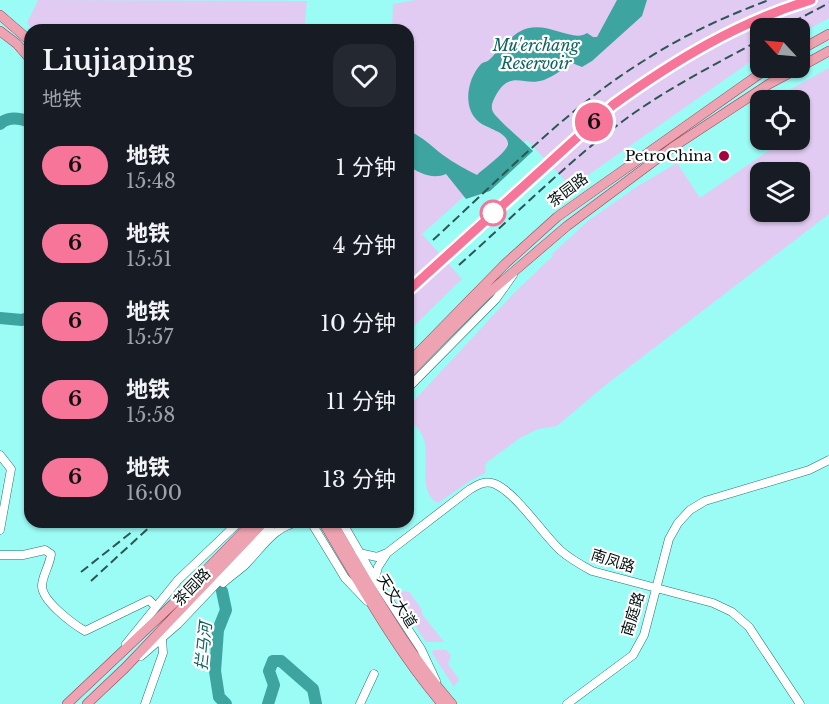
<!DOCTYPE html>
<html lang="zh">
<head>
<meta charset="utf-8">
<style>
	body { margin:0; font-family:"Libre Baskerville","Noto Sans SC",serif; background:#242831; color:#f1f3f6; height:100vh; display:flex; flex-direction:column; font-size:22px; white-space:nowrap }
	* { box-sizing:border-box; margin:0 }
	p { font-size:20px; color:#9ea1a6 }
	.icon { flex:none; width:33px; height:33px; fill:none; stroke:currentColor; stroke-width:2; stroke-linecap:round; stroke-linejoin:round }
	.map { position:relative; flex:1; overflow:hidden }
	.details { position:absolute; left:24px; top:24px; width:390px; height:504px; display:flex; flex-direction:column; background:#171b24; border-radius:18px; box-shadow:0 2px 4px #0004 }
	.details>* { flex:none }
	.badge { padding:0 12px; border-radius:20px; font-size:21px; line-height:39px }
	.needle { width:39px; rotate:296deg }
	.fabs { position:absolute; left:750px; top:18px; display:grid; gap:12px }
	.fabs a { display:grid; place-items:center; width:60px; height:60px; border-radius:12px; background:#171b24; box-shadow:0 2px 4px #0004; font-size:30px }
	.map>.badge { position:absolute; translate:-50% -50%; box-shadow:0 0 0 3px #fff }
	.round { display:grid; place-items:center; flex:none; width:63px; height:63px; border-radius:18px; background:#242831 }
	.headline { display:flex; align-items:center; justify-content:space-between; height:102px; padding:0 18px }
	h1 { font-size:28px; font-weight:600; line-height:45px }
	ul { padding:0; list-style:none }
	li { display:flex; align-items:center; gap:18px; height:78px; padding:0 18px }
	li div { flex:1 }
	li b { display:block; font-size:22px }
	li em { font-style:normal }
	li .badge { min-width:66px; font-weight:700; text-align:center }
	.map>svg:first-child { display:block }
	.green { fill:#e1cbf2; fill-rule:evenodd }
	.water { fill:#3ea49f }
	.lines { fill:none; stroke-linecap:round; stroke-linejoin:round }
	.river { stroke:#3ea49f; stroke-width:12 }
	.minor-casing { stroke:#287370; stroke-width:9 }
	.major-casing { stroke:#924856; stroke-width:10 }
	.minor { stroke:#fff; stroke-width:8 }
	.major { stroke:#eda3b1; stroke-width:9 }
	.rail { stroke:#2e5653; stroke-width:2; stroke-dasharray:9 4.5; stroke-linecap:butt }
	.line-casing { stroke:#fff; stroke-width:14 }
	.line { stroke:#f67599; stroke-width:9 }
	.poi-dot { fill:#a2043e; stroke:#fff; stroke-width:2 }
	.stop-dot { fill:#fff; stroke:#f67599; stroke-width:3 }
	.labels { text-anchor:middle; stroke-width:4.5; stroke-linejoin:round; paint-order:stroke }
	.poi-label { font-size:15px; fill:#000f0e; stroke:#fff; text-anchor:end }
	.street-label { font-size:15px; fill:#000f0e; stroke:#fff }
	.water-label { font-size:16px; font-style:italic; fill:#0d6360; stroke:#fff }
</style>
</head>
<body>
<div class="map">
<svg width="829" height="704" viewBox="0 0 829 704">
	<rect width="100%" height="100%" fill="#9bfbf5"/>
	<!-- green -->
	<path class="green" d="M38 0 307 1 304 30H33L27 23Z
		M416 0H829V18L800 34V28H760V55L571 187 527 140 422 234 462 279 408 332V30H392L393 4Z
		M829 68V214L603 387 557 426 538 429 520 438 486 463 485 473 470 481 438 503C416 492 431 456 423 437 420 429 414 424 408 419V407L514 293 553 256 552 254 588 221 638 186 677 163 700 198 771 149 764 140H800V100H771ZM800 172V212H760V172Z
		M395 590 409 592 421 608 422 614 444 642H426L394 593Z
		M433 650H446L451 655 448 664 459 679 454 687 432 653Z"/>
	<!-- water -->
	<path class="water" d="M617 0H647L642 16 592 61 582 67 572 63C563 69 554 76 544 80 523 87 511 69 496 95 493 101 490 106 493 112 496 118 526 144 533 151L490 191 466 199 446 174C433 180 418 173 408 165V130C424 138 430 145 443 155 454 163 465 169 477 175 483 169 510 150 508 143 507 132 486 128 479 122 462 108 467 79 481 64 483 62 487 62 489 60 493 57 495 53 498 50 502 47 506 45 510 43 511 37 514 35 519 32 544 17 572 44 587 33L593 37H597Z"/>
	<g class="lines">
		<!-- river -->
		<path class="river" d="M0 124C8 116 20 118 30 122
			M0 318 22 320 30 317
			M222 591 226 610 218 630 215 671 219 697 226 704
			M268 704 274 685 269 671 273 661H281L313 689 316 704"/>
		<!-- minor casing -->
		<g class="minor-casing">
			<path id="minor" d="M408 388 496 299 513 275
				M0 455 11 469 0 530
				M311 522 345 578 367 601
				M342 522 375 579 421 649 436 681
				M359 553 377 557 387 553 469 490C477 485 485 480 495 484 516 493 542 533 560 550 570 559 581 565 592 571L713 603 732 612 749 627 800 704
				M0 555H23L45 550 51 554C50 565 42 576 42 586 42 601 73 624 85 631L149 600 155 606
				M375 579 378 567 387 553
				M223 583C230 577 238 571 245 565 262 548 274 526 299 522
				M126 644 178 580 239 522
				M141 656 178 624 275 522
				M145 704 163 653 162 639
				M360 704 374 674
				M567 704 633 655 644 635 669 539 678 523 690 510 705 501 809 470 829 460"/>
		</g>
		<!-- major casing -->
		<g class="major-casing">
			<path id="major" d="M0 15 30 41
				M0 31 17 44 30 59
				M800 50 829 34
				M800 67 829 51
				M408 363 505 264 557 217 768 68
				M408 374 484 297 567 226 673 147 769 84 799 68
				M323 522C360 584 395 649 442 704
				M332 522C369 584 404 649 452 704
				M67 704 173 604 253 522
				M87 704 125 668 264 522"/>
		</g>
		<!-- minor -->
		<use href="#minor" class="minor"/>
		<!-- major -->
		<use href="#major" class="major"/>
		<!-- rail -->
		<path class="rail" d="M781 28 829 3
			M433 240C501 178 567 108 645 60 684 35 726 16 769 0
			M459 265C513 217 565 164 623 121 666 89 714 65 760 40
			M408 291C446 256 484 221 522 186 553 159 582 129 615 104 673 59 740 22 811 0
			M81 572 133 531
			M91 581 155 522"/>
	</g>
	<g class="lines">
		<!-- line casing -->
		<g class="line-casing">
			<path id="line" d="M408 291 613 105C674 61 738 22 811 0"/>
		</g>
		<!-- line -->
		<use href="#line" class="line"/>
	</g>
	<!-- markers -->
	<circle class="poi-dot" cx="724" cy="156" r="6"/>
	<circle class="stop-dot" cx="493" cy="213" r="12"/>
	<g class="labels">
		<!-- poi labels -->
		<g class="poi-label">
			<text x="712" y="161">PetroChina</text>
		</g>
		<!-- street labels -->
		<g class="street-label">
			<text transform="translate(568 190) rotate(-37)" y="5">茶园路</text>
			<text transform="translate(613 561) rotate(18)" y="5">南凤路</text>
			<text transform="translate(192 587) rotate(-46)" y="5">茶园路</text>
			<text transform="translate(397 601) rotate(58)" y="5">天文大道</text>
			<text transform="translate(633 614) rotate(-73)" y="5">南庭路</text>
		</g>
		<!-- water labels -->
		<g class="water-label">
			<text x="536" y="51">Mu'erchang<tspan x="536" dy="18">Reservoir</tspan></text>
			<text transform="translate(203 646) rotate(-84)" y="6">拦马河</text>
		</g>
	</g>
</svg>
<div class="fabs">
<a><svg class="needle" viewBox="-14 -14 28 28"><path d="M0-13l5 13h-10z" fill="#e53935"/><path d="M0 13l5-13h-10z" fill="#9ea1a6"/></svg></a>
<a><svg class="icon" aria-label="locate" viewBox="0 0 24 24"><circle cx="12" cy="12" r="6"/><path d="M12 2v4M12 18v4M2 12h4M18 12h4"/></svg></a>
<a><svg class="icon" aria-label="layers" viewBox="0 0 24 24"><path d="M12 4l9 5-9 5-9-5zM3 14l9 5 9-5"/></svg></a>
</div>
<b class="badge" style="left:594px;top:122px;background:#f67599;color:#111">6</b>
<section class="details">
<div class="headline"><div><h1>Liujiaping</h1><p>地铁</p></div><a class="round"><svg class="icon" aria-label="heart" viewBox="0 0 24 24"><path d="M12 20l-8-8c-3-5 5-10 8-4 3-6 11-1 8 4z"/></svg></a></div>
<ul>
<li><span class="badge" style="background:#f67599;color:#111">6</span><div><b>地铁</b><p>15:48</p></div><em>1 分钟</em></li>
<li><span class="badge" style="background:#f67599;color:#111">6</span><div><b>地铁</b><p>15:51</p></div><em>4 分钟</em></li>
<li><span class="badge" style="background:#f67599;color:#111">6</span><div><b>地铁</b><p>15:57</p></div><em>10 分钟</em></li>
<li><span class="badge" style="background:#f67599;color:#111">6</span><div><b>地铁</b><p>15:58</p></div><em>11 分钟</em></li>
<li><span class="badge" style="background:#f67599;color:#111">6</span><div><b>地铁</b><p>16:00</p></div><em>13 分钟</em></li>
</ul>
</section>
</div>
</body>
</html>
